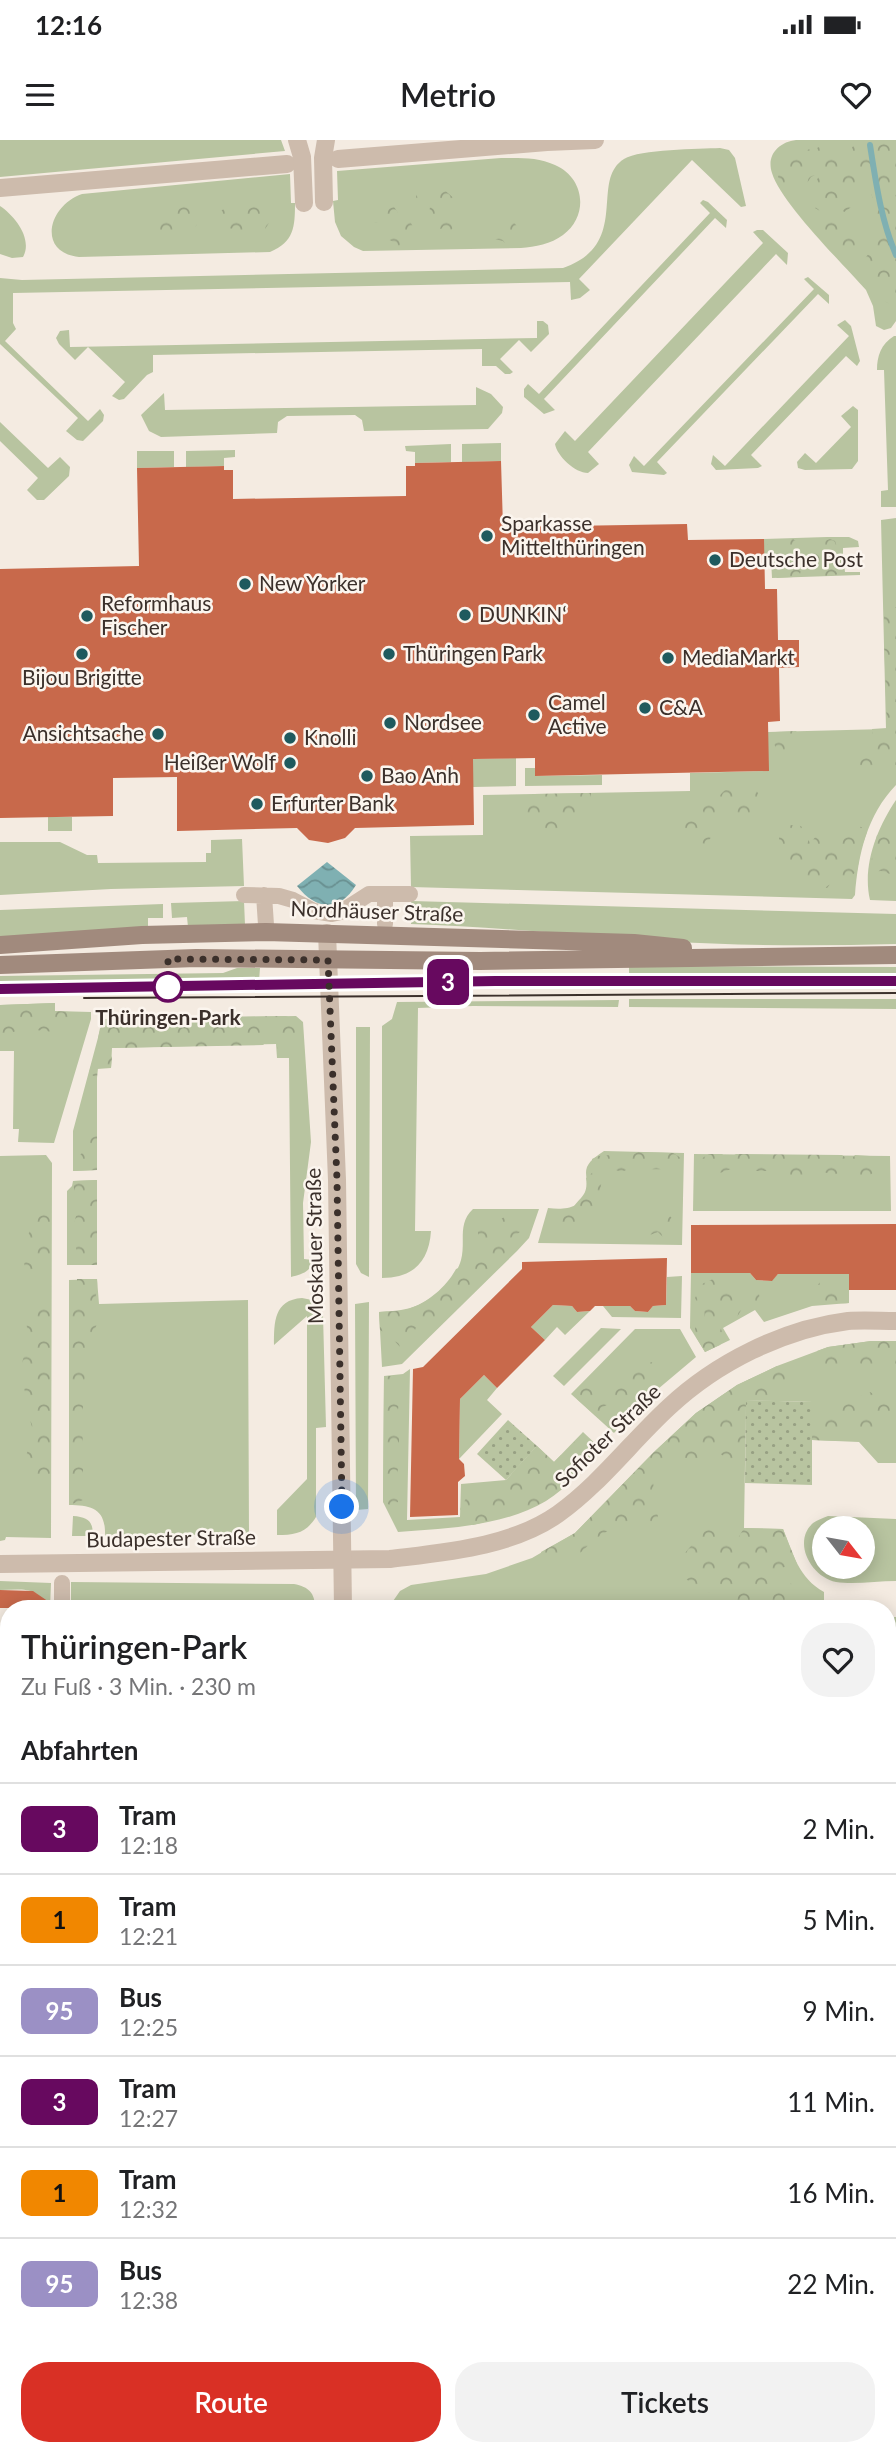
<!DOCTYPE html>
<html lang="de">
<head>
<meta charset="utf-8">
<style>
	body { margin:0; font-family:Lato,sans-serif; background:#f2f2f2; color:#202124; height:100vh; display:flex; flex-direction:column; font-size:26px; white-space:nowrap }
	* { box-sizing:border-box; margin:0 }
	p { font-size:23px; color:#757577 }
	.icon { flex:none; width:38px; height:38px; fill:none; stroke:currentColor; stroke-width:2; stroke-linecap:round; stroke-linejoin:round }
	.map { position:relative; flex:1; overflow:hidden }
	.details { position:absolute; left:0px; top:1460px; width:896px; height:856px; display:flex; flex-direction:column; background:#fff; border-radius:28px 28px 0 0; box-shadow:0 4px 18px #0003 }
	.details>* { flex:none }
	.badge { padding:0 14px; border-radius:10px; font-size:24px; line-height:46px }
	.needle { width:46px; rotate:121deg }
	.buttons { position:absolute; left:812px; top:1376px; display:grid; gap:14px }
	.buttons a { display:grid; place-items:center; width:63px; height:63px; border-radius:50%; background:#fff; box-shadow:0 4px 18px #0003; font-size:35px }
	.you { position:absolute; width:35px; height:35px; margin:-18px; border:5px solid #fff; border-radius:50%; background:#1a73e8; box-shadow:0 0 0 10px #1a73e833 }
	.map>.badge { position:absolute; translate:-50% -50%; box-shadow:0 0 0 4px #fff }
	h2 { padding:0 21px; font-size:26px; line-height:63px }
	.round { display:grid; place-items:center; flex:none; width:74px; height:74px; border-radius:28px; background:#f2f2f2 }
	.summary { display:flex; align-items:center; justify-content:space-between; height:119px; padding:0 21px }
	h1 { font-size:33px; font-weight:600; line-height:52px }
	.button { display:flex; gap:14px; margin-top:auto; padding:14px 21px }
	.button a { flex:1; height:80px; border-radius:28px; background:#d93025; color:#fff; font-size:28px; font-weight:600; line-height:80px; text-align:center }
	.button a+a { background:#f2f2f2; color:#202124 }
	ul { padding:0; list-style:none }
	li { display:flex; align-items:center; gap:21px; height:91px; padding:0 21px; border-top:2px solid #e0e0e0 }
	li div { flex:1 }
	li b { display:block; font-size:26px }
	li em { font-style:normal }
	li .badge { min-width:77px; font-weight:700; text-align:center }
	.status { display:flex; justify-content:space-between; align-items:center; height:49px; padding:0 35px; background:#fff; direction:ltr }
	.status svg { height:19px; fill:currentColor }
	header { display:flex; justify-content:space-between; align-items:center; height:91px; padding:0 21px; background:#fff; font-size:32px; font-weight:600 }
	.map>svg:first-child { display:block }
	.green { fill:#b8c4a0; fill-rule:evenodd }
	.forest { fill:url(#forest-crowns) }
	.park { fill:url(#park-dots) }
	.water { fill:url(#water-waves) }
	.lines { fill:none; stroke-linecap:round; stroke-linejoin:round }
	.stream { stroke:#7fb0b2; stroke-width:6 }
	.building { fill:#c8694b }
	.pedestrian { stroke:#cdbbac; stroke-width:16 }
	.minor { stroke:#cdbbac; stroke-width:18 }
	.tertiary { stroke:#cdbbac; stroke-width:18 }
	.secondary { stroke:#a18a7d; stroke-width:18 }
	.tram { stroke:#3b302b; stroke-width:2 }
	.minor-bridge { stroke:#cdbbac; stroke-width:18 }
	.line-casing { stroke:#fff; stroke-width:16 }
	.line { stroke:#67095f; stroke-width:10 }
	.walk { stroke:#3b302b; stroke-width:7; stroke-dasharray:0 12.6 }
	.poi-dot { fill:#1f5a5e; stroke:#fbf5ee; stroke-width:2.5 }
	.stop-dot { fill:#fff; stroke:#67095f; stroke-width:3.5 }
	.labels { text-anchor:middle; stroke-width:5; stroke-linejoin:round; paint-order:stroke }
	.poi-label { font-size:21px; fill:#3b302b; stroke:#fbf5ee; text-anchor:start }
	.street-label { font-size:21px; fill:#3b302b; stroke:#fbf5ee }
	.stop-label { font-size:21px; font-weight:bold; fill:#3b302b; stroke:#fbf5ee }
</style>
</head>
<body>
<div class="status"><b>12:16</b><svg viewBox="0 0 49 12"><path d="M0 12V9h3v3zM5 12V6h3v6zM10 12V3h3v9zM15 12V0h3v12zM26 1h20v11H26zM47 4h2v5h-2z"/></svg></div>
<header><svg class="icon" aria-label="menu" viewBox="0 0 24 24"><path d="M4 6h16M4 12h16M4 18h16"/></svg>Metrio<svg class="icon" aria-label="heart" viewBox="0 0 24 24"><path d="M12 20l-8-8c-3-5 5-10 8-4 3-6 11-1 8 4z"/></svg></header>
<div class="map">
<svg width="896" height="2315" viewBox="0 0 896 2315">
	<defs>
		<pattern id="forest-crowns" width="20" height="18" patternUnits="userSpaceOnUse" patternTransform="scale(1.75)"><rect width="20" height="18" fill="#b8c4a0"/><path d="M2 6a3 3 0 1 1 6 0M12 15a3 3 0 1 1 6 0" fill="none" stroke="#97a083"/></pattern>
		<pattern id="park-dots" width="8" height="8" patternUnits="userSpaceOnUse" patternTransform="scale(1.75)"><rect width="8" height="8" fill="#b8c4a0"/><path d="M2 2h.1M6 6h.1" fill="none" stroke="#97a083" stroke-width="1.8" stroke-linecap="round"/></pattern>
		<pattern id="water-waves" width="16" height="10" patternUnits="userSpaceOnUse" patternTransform="scale(1.75)"><rect width="16" height="10" fill="#7fb0b2"/><path d="M0 5q4-4 8 0t8 0" fill="none" stroke="#699091"/></pattern>
	</defs>
	<rect width="100%" height="100%" fill="#f4ebe1"/>
	<!-- green -->
	<path class="green" d="M0 0H281L285 11 0 37Z
		M796 0H896V181L891 188 884 190 876 186 873 166 866 150C843 124 781 63 772 33 766 15 779 2 796 0Z
		M720 8 729 10 735 18 746 66 741 67 692 20 579 139 590 150 580 158 571 160 570 142 13 153V183L16 189 5 201 88 281 100 269 104 275 103 281 83 301 77 300 66 291 78 278 0 204V138L22 140 563 128C632 104 589 41 624 19 640 9 699 9 720 8Z
		M501 18C520 18 538 17 555 25 585 38 589 76 563 95 551 104 535 107 521 108L363 111 354 107 341 96 335 82 333 61 338 60 337 31Z
		M290 34 291 63H295C295 87 294 102 270 112L79 117C36 112 49 65 82 54Z
		M703 60 708 62 727 80 726 88 715 78 544 259 555 270 544 274 524 257V249L528 244 539 254 710 73 700 63Z
		M0 66C15 76 33 99 23 117L12 118 0 114Z
		M757 90H763L788 113 787 125 776 114 588 312 599 324 588 333C575 333 557 316 555 304L565 291 575 301 763 103 753 92Z
		M808 137 829 155V164L818 154 657 322 667 333 664 335 632 332 629 325 634 316 644 326 814 149 804 139Z
		M845 180 851 186 860 221 857 226 846 216 751 315 762 326 758 328 716 330 711 324 713 315 725 326 849 196 837 185Z
		M537 181H543L548 185 549 194 531 212 519 200 500 219 513 232 510 234H505L496 226H482V209L153 215V232L147 235 124 259 119 260 112 256 125 242 88 207 75 220 59 204 56 198 60 191 69 190 70 207 537 198Z
		M894 196H896V367H881V351L888 350 884 230H877C877 216 881 204 894 196Z
		M476 247 491 254 503 267 502 273 488 289 364 291 362 280 355 275 287 276 278 282 277 293 161 297 149 291 141 275 164 253 165 270 476 265Z
		M853 266 858 270V321L852 329 805 330 798 328 797 322 805 313 816 323 851 287 841 276Z
		M0 282 48 328 60 317 70 327 69 336 44 360H37L27 350 38 338 0 301Z
		M501 303V321L462 322V304Z
		M451 304V322L415 323V312L406 311 405 306Z
		M235 310V317L224 318V326L186 327V311Z
		M137 311H174V327L137 328Z
		M896 378V645C867 675 858 715 855 755L852 759 411 747 410 696 483 695V655L690 651V633L768 631V592L886 589 881 380Z
		M827 397H849L858 401 859 407 843 408V432H860V435L772 438 771 419 764 418V399Z
		M516 618V646L473 647V619Z
		M525 628H535L536 636 602 635V645L525 646Z
		M896 660V761L870 760C862 726 877 688 896 660Z
		M48 677H72V691H48Z
		M242 699 244 746 111 749 0 755V702H60L87 715H97L98 723 206 722V713H211V700Z
		M244 761 245 785 188 787 187 777 172 778 171 763Z
		M411 761 896 774V804C818 806 740 806 661 801 578 795 495 787 411 784Z
		M163 764V778H148V788L0 799V770Z
		M629 826 896 827V837L629 836Z
		M237 828H260L259 841 0 844V836L223 833Z
		M629 859H896V869L629 867Z
		M619 860 618 867 473 866 418 868 415 1091H431C429 1122 413 1138 382 1138V886L392 879 397 862Z
		M55 863V871L91 872V879L54 1003 18 1002 19 989H13L14 911H0V865Z
		M296 876 303 882 311 1002 303 1063 304 1119 313 1120C311 1132 302 1134 291 1137L289 918H277L276 904 112 908 111 928 97 929V1030L73 1031V991L103 879Z
		M356 887H370L369 1137 361 1133 356 1124Z
		M604 1011 684 1013 682 1105 538 1103 548 1068C564 1070 581 1069 587 1050 589 1043 584 1035 587 1027 591 1019 597 1016 604 1011Z
		M694 1014 890 1016 891 1071H693Z
		M46 1015 52 1023 51 1398 6 1397 5 1400 0 1401V1016Z
		M97 1040V1125H67V1051L72 1046 73 1041Z
		M473 1069H539L529 1098 517 1111 402 1224 382 1227 379 1172C388 1171 398 1171 406 1169 428 1165 455 1142 461 1120 466 1101 457 1084 473 1069Z
		M691 1133H750L756 1140 771 1141 778 1134H849V1163L812 1166 764 1182 755 1170 723 1188 730 1200 705 1212 690 1188Z
		M682 1136 681 1178 612 1177 603 1166H630L635 1171 648 1172 653 1166 666 1165 667 1137Z
		M97 1139 99 1164 248 1160 249 1394 105 1396C106 1369 92 1365 69 1365V1140Z
		M302 1158 312 1160 323 1175 326 1287 316 1288V1377C306 1393 296 1395 277 1395V1370L307 1339V1176L274 1205C274 1182 274 1160 302 1158Z
		M369 1162 368 1369 356 1370 355 1164Z
		M553 1165 572 1166 577 1172 590 1171 565 1195 557 1187 545 1200 531 1187Z
		M601 1188 621 1189 564 1246 553 1236Z
		M635 1189H680L696 1217 639 1265 614 1293 571 1254Z
		M871 1201H896V1323H878L859 1302 812 1300V1262L746 1260 744 1388 783 1389C793 1414 799 1438 824 1452V1468H391V1464L400 1451 411 1445 486 1434 532 1418 575 1393 654 1312 696 1273 737 1245 777 1226 828 1207Z
		M410 1229 407 1380 460 1377 461 1344 506 1340 537 1306 554 1322 583 1292 601 1309C584 1327 567 1348 546 1361 502 1387 447 1388 398 1392L383 1362 384 1236 403 1234Z
		M484 1235 497 1248 487 1260 502 1274 459 1319 460 1259Z
		M73 1376C88 1377 93 1381 93 1396H72Z
		M828 1376 896 1379V1441C877 1441 854 1445 836 1442 811 1437 792 1402 813 1383 817 1380 823 1378 828 1376ZM824 1388H863V1426H824Z
		M0 1441 51 1443 50 1468H44C41 1445 18 1450 0 1450Z
		M71 1442 294 1444C309 1447 315 1453 315 1468H71Z
		M887 1477H896V1613H887Z
		M887 1733H896V1964L887 1963Z
		M887 2114H896V2258H887Z
		M0 2189H9V2280H0Z
		M887 2303H896V2313H846L832 2307 887 2306Z
		M366 2307 491 2308V2315H366Z"/>
	<!-- forest -->
	<path class="forest" d="M858 0H896V56L892 58 895 60 896 72V166C877 163 869 137 863 122 867 113 877 107 878 99 880 89 871 83 870 73 869 70 873 66 873 63 873 56 869 50 872 42L868 40 864 43 865 50 857 56 856 63 845 72 840 70C829 79 825 74 815 68L816 59 812 55 813 45 823 31 811 37 805 46C794 46 785 49 778 37L781 24C788 19 796 22 804 15L803 10 815 9 825 4 833 7 836 17 847 14Z
		M428 44 439 45 460 64 455 74 458 78 457 84 451 90 444 86 441 89H436L429 74 430 67 418 63 416 57 418 52Z
		M258 59 267 67 268 72 265 77 269 83 263 92 237 95 235 89 219 87 214 79 217 73 224 69 232 71 233 65 238 62 252 64Z
		M384 59 391 62 398 73 389 81 373 83 368 69 372 64Z
		M185 63 197 70 199 77 196 86 189 90 181 87C177 99 162 103 151 98 148 89 149 83 154 75H161L171 68 176 71Z
		M498 76C507 76 516 82 519 90L506 104 503 101 490 98 489 94 494 90 493 84Z
		M843 78 854 84 855 88 864 96 853 112 837 111 825 100 822 87 824 84Z
		M403 79 410 81 416 93 407 105 396 106 392 101 384 98 383 92 390 83Z
		M771 399H793L800 404V414L804 417 800 434 793 437 777 438 775 436 774 422 767 416 769 409 767 405Z
		M830 399 835 401 839 413 843 414 845 432 831 436 806 434 803 427 811 417 806 412 809 402 819 403Z
		M889 467H896V627L893 619 885 622 876 616 873 619 874 627 860 634 850 628 852 614 859 610 867 612 870 610 869 601 872 598V589L887 588 884 498 890 492 884 483V473Z
		M796 591 801 597 795 614 787 611 782 613 776 612 773 595 775 592Z
		M747 645 754 646 760 657 757 662 759 668 755 675 737 680 727 674 719 683 704 676 702 665 709 655 718 657 725 650H732Z
		M591 653 590 666 596 669 593 678 588 680 582 677 579 683 572 688 565 685 558 694 552 696 546 692 539 695 531 693 530 688 521 682 520 677 526 671V665L535 661 534 654Z
		M691 671 697 676 698 681 713 692 710 699 705 704 701 703 692 707 686 700 691 694V690L686 692 675 690 673 681C678 674 682 670 691 671Z
		M790 685 801 686 810 703 819 693 829 697H840L842 692H847L855 685 864 688 867 692 861 709 857 731 846 740 842 738 839 740 835 738 827 748 814 746 811 742H802L793 730 792 721 781 720C778 710 778 698 781 689L787 688Z
		M877 695 889 698 896 695V728L890 734 881 731 869 732Z
		M55 863V871L70 872C61 904 43 886 22 890 16 891 6 894 0 897V865Z
		M286 876 297 881 298 887 294 898 286 901 284 910H277V904L271 898 263 905 112 908 104 907 98 898 100 888 108 885 112 879Z
		M106 913 112 917 111 928H98L97 938 89 933C92 922 94 914 106 913Z
		M91 988H97V1030L73 1031V1022L86 1009Z
		M638 1012 673 1013 681 1018V1024C667 1033 654 1026 640 1032L632 1027 622 1032 606 1027 601 1035C603 1046 598 1052 598 1063L591 1070 586 1080C573 1080 564 1089 551 1087L550 1079 556 1073 564 1076 571 1073C576 1057 589 1059 586 1038L592 1033V1019C606 1010 620 1021 638 1012Z
		M709 1014H722L728 1019 736 1014 842 1015 850 1021 855 1015 870 1016 877 1024 873 1033 862 1040 854 1037 847 1030 833 1035 812 1028C801 1038 796 1042 781 1040L780 1031H755L748 1038 731 1029C719 1034 712 1036 701 1029V1019Z
		M97 1040V1125H74C82 1103 66 1091 81 1065L75 1055 73 1041Z
		M45 1071 51 1075V1134L41 1130 31 1134 24 1126 32 1072Z
		M664 1071 671 1077 678 1093 672 1097H663L658 1092 647 1096 642 1088C649 1081 657 1079 664 1071Z
		M508 1075 519 1077 522 1085 520 1092 505 1102C510 1120 486 1143 469 1145 458 1158 460 1170 441 1169L429 1185 416 1187 410 1206 402 1209 390 1196 380 1190 379 1172C388 1171 399 1172 408 1169 428 1163 447 1146 456 1129L478 1120 486 1110 478 1099V1087L496 1086 499 1080Z
		M77 1139H97C98 1155 94 1160 91 1175L97 1184C77 1229 84 1310 83 1360L69 1365 70 1156 77 1144Z
		M713 1139 722 1145 729 1153 737 1148 749 1146 759 1153 760 1163 752 1169 743 1167 737 1177 730 1180 722 1178 721 1189 724 1199 720 1205 705 1212 696 1197 695 1188C703 1181 706 1178 704 1168L698 1165 695 1158 702 1144Z
		M822 1140 834 1141 849 1150V1163C832 1165 819 1157 803 1157L801 1149 808 1145 815 1148Z
		M42 1160 51 1166V1333L44 1337 33 1336 26 1318 32 1287 26 1266 22 1223 28 1202 26 1175 31 1167Z
		M871 1201H896V1230L873 1233 864 1230 860 1223 850 1221 840 1233 819 1226 817 1211 828 1207Z
		M653 1222 665 1234C657 1259 633 1261 620 1280L614 1275V1261L603 1267V1271L598 1278 577 1259 581 1250 589 1246 595 1250C608 1236 607 1244 622 1238 637 1232 633 1225 653 1222Z
		M777 1226 793 1230 795 1240 781 1252 779 1261 746 1260 745 1318 734 1323 719 1313C699 1323 706 1318 687 1318 675 1319 662 1328 652 1335L659 1384 646 1390 621 1382 594 1400 578 1415 550 1425 542 1420 541 1412 575 1393 654 1312 696 1273 737 1245Z
		M384 1236H394L399 1242 400 1253 397 1278 399 1293V1323L396 1340 398 1362 390 1365 383 1362Z
		M870 1252 891 1264V1290L869 1296 849 1291 840 1301 812 1300V1285L825 1279 826 1262 857 1257Z
		M584 1300 592 1304 593 1313 582 1326 574 1327 570 1336 565 1338C556 1368 499 1378 473 1385L467 1382 460 1369 469 1353 480 1349 487 1354C493 1346 498 1344 508 1345L512 1333 537 1306 554 1322 561 1315 568 1316 574 1302Z
		M707 1387 729 1390 737 1400 744 1388 783 1389 797 1424 772 1430 775 1441 792 1444 804 1462 824 1463V1468H736L722 1453H703L685 1438 679 1420Z
		M896 1746V1773L888 1791 890 1802 896 1805V1843L887 1841V1759L893 1756Z
		M0 2189H9V2239L0 2240Z
		M443 2307 491 2308V2315H437Z
		M564 2307 762 2306V2315H557L559 2312 564 2311Z"/>
	<!-- park -->
	<path class="park" d="M746 1260 812 1262V1345L745 1343Z
		M508 1280 537 1306 506 1340 477 1314Z"/>
	<!-- water -->
	<path class="water" d="M327 722 356 745C339 773 316 770 297 746Z"/>
	<g class="lines">
		<!-- stream -->
		<path class="stream" d="M870 5C876 43 881 80 896 115"/>
	</g>
	<!-- building -->
	<path class="building" d="M501 321 503 387 687 384 688 400 764 399 765 449H777L778 500H799V527L779 528 780 581 768 582 769 631 535 636V618L473 619 474 685 355 688 345 698 328 703 309 700 297 688 177 691V637L113 638V676L0 678V429L139 426 137 328 224 326V330H233V359L406 356V326H415V323Z
		M896 1084V1150H849V1134H778L772 1141 756 1140 750 1133H691V1085Z
		M667 1118 666 1165 653 1166 648 1172 635 1171 630 1166H595L590 1171 577 1172 572 1166 553 1165 531 1187 545 1200 497 1248 484 1235 460 1259 459 1319 464 1324 465 1336 458 1342V1375L410 1377 413 1229 423 1227 522 1129V1122Z
		M0 1450 33 1451 52 1464V1468H0Z"/>
	<g class="lines">
		<!-- pedestrian -->
		<path class="pedestrian" d="M244 755 279 756 293 760 314 771 332 774 341 772 369 754H410
			M264 755 266 785
			M385 784V754
			M62 1468V1443
			M0 1702 9 1701"/>
		<!-- minor -->
		<path class="minor" d="M338 19 547 2 595 0
			M0 48 287 24
			M0 1424 390 1419C446 1412 511 1407 558 1374 600 1344 631 1302 669 1267 716 1223 783 1189 848 1181 864 1180 880 1181 896 1181
			M887 1635H896
			M0 2164H9
			M342 2306V2315
			M807 2306 810 2315"/>
		<!-- tertiary -->
		<path class="tertiary" d="M327 793 337 1040 343 1468
			M0 1976H9
			M887 1986H896"/>
		<!-- secondary -->
		<path class="secondary" d="M0 805 142 795 266 792 634 803 683 808
			M0 825 196 818 480 821 896 815"/>
		<!-- tram -->
		<path class="tram" d="M0 849 495 841H896
			M84 858 896 853"/>
		<!-- minor-bridge -->
		<path class="minor-bridge" d="M297 0 302 17 304 63
			M324 62 323 18 326 0"/>
	</g>
	<g class="lines">
		<!-- line casing -->
		<g class="line-casing">
			<path id="line" d="M0 849 495 841H896"/>
		</g>
		<!-- line -->
		<use href="#line" class="line"/>
		<!-- walk -->
		<path class="walk" d="M168 847V819L328 820 337 1040 342 1367"/>
	</g>
	<!-- markers -->
	<g class="poi-dot">
		<circle cx="487" cy="396" r="7"/>
		<circle cx="715" cy="420" r="7"/>
		<circle cx="245" cy="444" r="7"/>
		<circle cx="465" cy="475" r="7"/>
		<circle cx="87" cy="476" r="7"/>
		<circle cx="82" cy="514" r="7"/>
		<circle cx="389" cy="514" r="7"/>
		<circle cx="668" cy="518" r="7"/>
		<circle cx="645" cy="568" r="7"/>
		<circle cx="534" cy="575" r="7"/>
		<circle cx="390" cy="583" r="7"/>
		<circle cx="158" cy="594" r="7"/>
		<circle cx="290" cy="598" r="7"/>
		<circle cx="290" cy="623" r="7"/>
		<circle cx="367" cy="636" r="7"/>
		<circle cx="257" cy="664" r="7"/>
	</g>
	<circle class="stop-dot" cx="168" cy="847" r="14"/>
	<g class="labels">
		<!-- poi labels -->
		<g class="poi-label">
			<text x="501" y="391">Sparkasse<tspan x="501" dy="24">Mittelthüringen</tspan></text>
			<text x="729" y="427">Deutsche Post</text>
			<text x="259" y="451">New Yorker</text>
			<text x="101" y="471">Reformhaus<tspan x="101" dy="24">Fischer</tspan></text>
			<text x="479" y="482">DUNKIN‘</text>
			<text x="403" y="521">Thüringen Park</text>
			<text x="682" y="525">MediaMarkt</text>
			<text x="82" y="545" text-anchor="middle">Bijou Brigitte</text>
			<text x="548" y="570">Camel<tspan x="548" dy="24">Active</tspan></text>
			<text x="659" y="575">C&amp;A</text>
			<text x="404" y="590">Nordsee</text>
			<text x="144" y="601" text-anchor="end">Ansichtsache</text>
			<text x="304" y="605">Knolli</text>
			<text x="276" y="630" text-anchor="end">Heißer Wolf</text>
			<text x="381" y="643">Bao Anh</text>
			<text x="271" y="671">Erfurter Bank</text>
		</g>
		<!-- street labels -->
		<g class="street-label">
			<text transform="translate(377 772) rotate(2)" y="7">Nordhäuser Straße</text>
			<text transform="translate(315 1106) rotate(-91)" y="7">Moskauer Straße</text>
			<text transform="translate(608 1296) rotate(-44)" y="7">Sofioter Straße</text>
			<text transform="translate(171 1399) rotate(-1)" y="7">Budapester Straße</text>
		</g>
		<!-- stop labels -->
		<g class="stop-label">
			<text x="168" y="885">Thüringen-Park</text>
		</g>
	</g>
</svg>
<div class="buttons">
<a><svg class="needle" viewBox="-14 -14 28 28"><path d="M0-13l5 13h-10z" fill="#e53935"/><path d="M0 13l5-13h-10z" fill="#757577"/></svg></a>
</div>
<div class="you" style="left:342px;top:1367px"></div>
<b class="badge" style="left:448px;top:842px;background:#67095f;color:#fff">3</b>
<section class="details">
<div class="summary"><div><h1>Thüringen-Park</h1><p>Zu Fuß · 3 Min. · 230 m</p></div><a class="round"><svg class="icon" aria-label="heart" viewBox="0 0 24 24"><path d="M12 20l-8-8c-3-5 5-10 8-4 3-6 11-1 8 4z"/></svg></a></div>
<h2>Abfahrten</h2>
<ul>
<li><span class="badge" style="background:#67095f;color:#fff">3</span><div><b>Tram</b><p>12:18</p></div><em>2 Min.</em></li>
<li><span class="badge" style="background:#f18700;color:#111">1</span><div><b>Tram</b><p>12:21</p></div><em>5 Min.</em></li>
<li><span class="badge" style="background:#9b90c5;color:#fff">95</span><div><b>Bus</b><p>12:25</p></div><em>9 Min.</em></li>
<li><span class="badge" style="background:#67095f;color:#fff">3</span><div><b>Tram</b><p>12:27</p></div><em>11 Min.</em></li>
<li><span class="badge" style="background:#f18700;color:#111">1</span><div><b>Tram</b><p>12:32</p></div><em>16 Min.</em></li>
<li><span class="badge" style="background:#9b90c5;color:#fff">95</span><div><b>Bus</b><p>12:38</p></div><em>22 Min.</em></li>
</ul>
<div class="button"><a>Route</a><a>Tickets</a></div>
</section>
</div>
</body>
</html>
